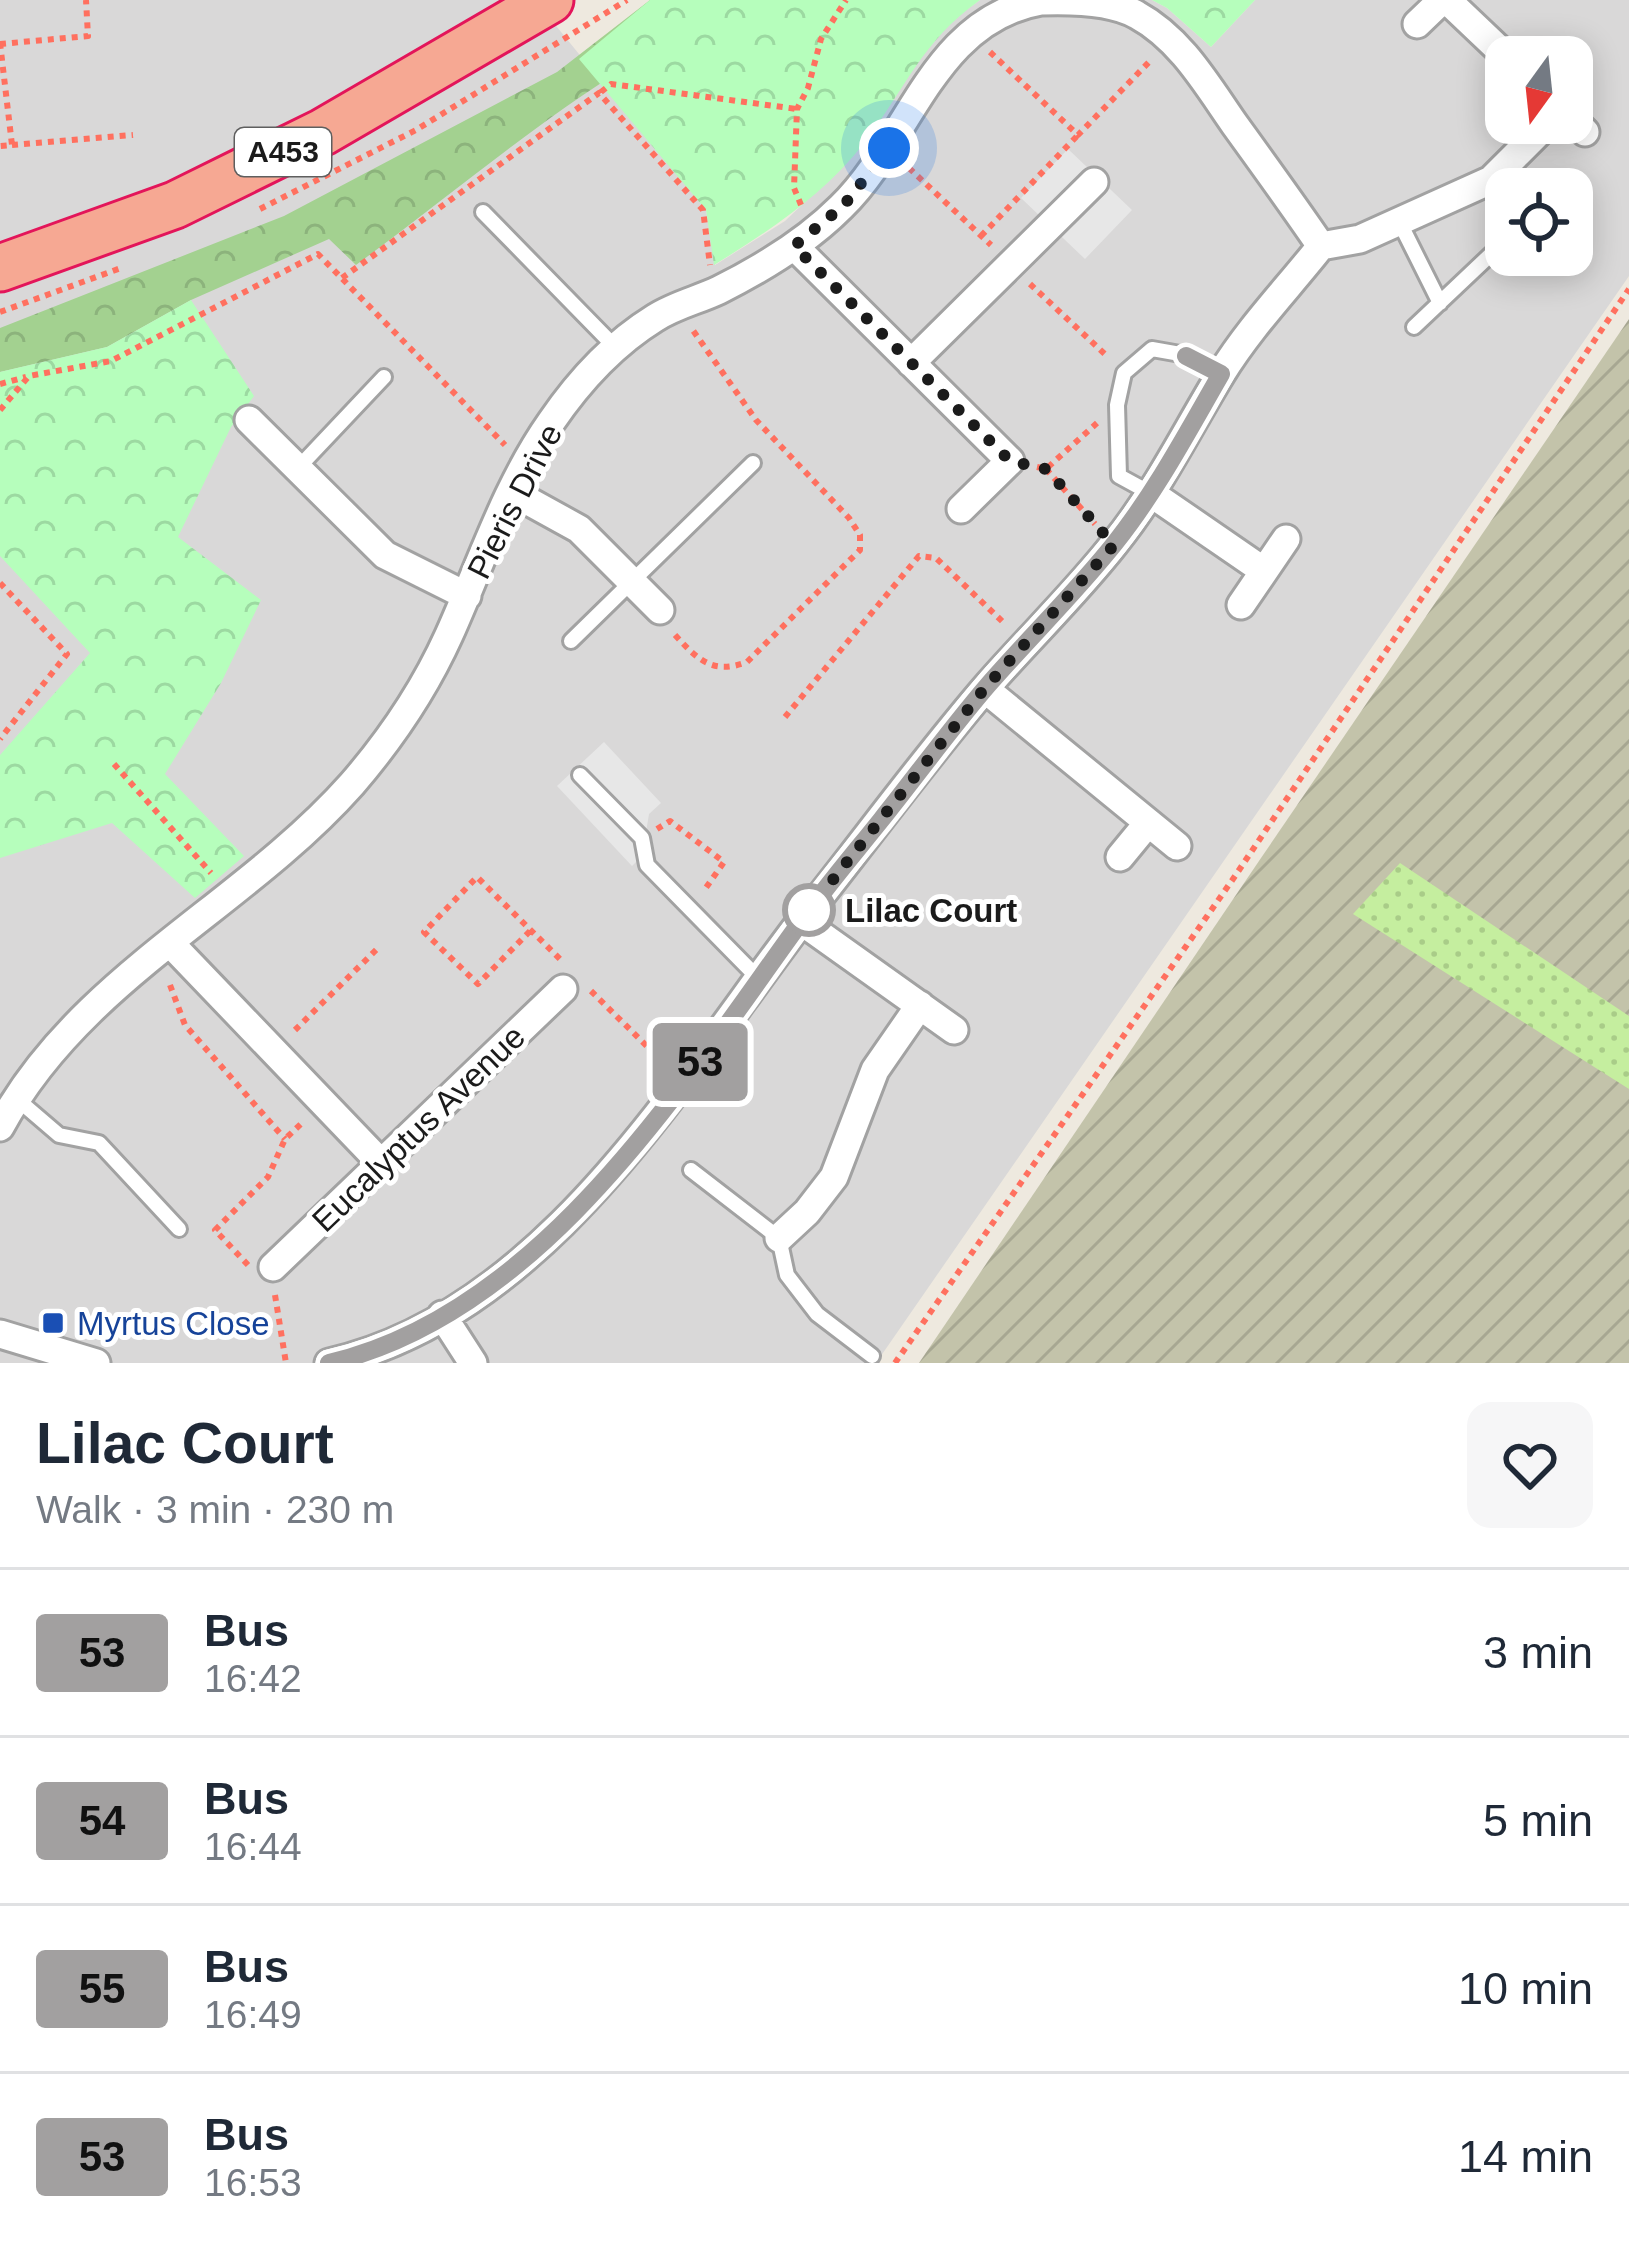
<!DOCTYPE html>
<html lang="en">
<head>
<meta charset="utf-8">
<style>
	body { margin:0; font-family:Arial,sans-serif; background:#f6f6f7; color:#1f2937; height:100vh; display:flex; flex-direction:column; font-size:45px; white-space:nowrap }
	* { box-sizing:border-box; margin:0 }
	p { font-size:39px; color:#747a83 }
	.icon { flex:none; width:66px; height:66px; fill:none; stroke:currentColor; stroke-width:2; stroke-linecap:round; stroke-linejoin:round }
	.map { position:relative; height:1363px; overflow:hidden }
	.details { display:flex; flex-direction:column; background:#fff; flex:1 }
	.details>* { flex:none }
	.badge { padding:0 24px; border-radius:9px; font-size:42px; line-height:78px }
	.needle { width:78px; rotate:195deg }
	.buttons { position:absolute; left:1485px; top:36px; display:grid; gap:24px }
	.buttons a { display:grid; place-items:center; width:108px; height:108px; border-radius:24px; background:#fff; box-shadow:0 6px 30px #0003; font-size:60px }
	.you { position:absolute; width:60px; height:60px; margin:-30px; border:9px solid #fff; border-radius:50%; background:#1a73e8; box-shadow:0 0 0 18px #1a73e833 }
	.map>.badge { position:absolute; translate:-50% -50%; box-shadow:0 0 0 6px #fff }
	.round { display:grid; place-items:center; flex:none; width:126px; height:126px; border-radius:24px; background:#f6f6f7 }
	.summary { display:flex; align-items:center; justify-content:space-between; height:204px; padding:0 36px }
	h1 { font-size:57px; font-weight:700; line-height:90px }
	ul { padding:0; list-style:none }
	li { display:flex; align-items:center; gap:36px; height:168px; padding:0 36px; border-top:3px solid #e0e1e3 }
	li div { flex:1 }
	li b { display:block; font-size:45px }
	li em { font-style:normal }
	li .badge { min-width:132px; font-weight:700; text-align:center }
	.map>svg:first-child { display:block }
	.residential { fill:#d9d8d8; fill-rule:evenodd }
	.construction { fill:url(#construction-furrows) }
	.grass { fill:url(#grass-dots) }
	.forest { fill:url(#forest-crowns) }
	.park { fill:url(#park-crowns) }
	.parking { fill:#e7e7e7 }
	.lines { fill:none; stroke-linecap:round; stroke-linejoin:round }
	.service-casing { stroke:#a2a2a2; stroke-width:20 }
	.minor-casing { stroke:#a2a2a2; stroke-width:33 }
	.trunk-casing { stroke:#e3155a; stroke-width:51 }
	.path { stroke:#ff705f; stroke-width:6; stroke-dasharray:6 6; stroke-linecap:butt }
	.service { stroke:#fff; stroke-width:14 }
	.minor { stroke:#fff; stroke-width:27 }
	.trunk { stroke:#f6a893; stroke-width:45 }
	.line-casing { stroke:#fff; stroke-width:27 }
	.line { stroke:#a2a0a0; stroke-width:18 }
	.walk { stroke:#1b1b1b; stroke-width:12; stroke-dasharray:0 21.6 }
	.stop-dot { fill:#fff; stroke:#a2a0a0; stroke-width:6 }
	.transit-dot { fill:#1a4fb4; stroke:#fff; stroke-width:4.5 }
	.labels { text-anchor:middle; stroke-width:10; stroke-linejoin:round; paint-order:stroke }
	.shield { fill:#fff; stroke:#5f5f5f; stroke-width:3 }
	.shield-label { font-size:30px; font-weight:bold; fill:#1b1b1b }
	.street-label { font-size:33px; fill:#1b1b1b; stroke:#fff }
	.stop-label { font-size:33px; font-weight:bold; fill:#1b1b1b; stroke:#fff; text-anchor:start }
	.transit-label { font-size:33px; fill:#164399; stroke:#fff; text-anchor:start }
</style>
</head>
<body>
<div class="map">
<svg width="1629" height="1363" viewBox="0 0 1629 1363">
	<defs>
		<pattern id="construction-furrows" width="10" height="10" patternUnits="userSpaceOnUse" patternTransform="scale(3)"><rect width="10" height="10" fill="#c3c3aa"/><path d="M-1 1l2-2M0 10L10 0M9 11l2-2" fill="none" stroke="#a7a792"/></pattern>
		<pattern id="grass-dots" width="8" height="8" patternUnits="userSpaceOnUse" patternTransform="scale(3)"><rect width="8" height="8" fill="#c5ee9f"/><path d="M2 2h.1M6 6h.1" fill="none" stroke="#a9cc88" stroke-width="1.8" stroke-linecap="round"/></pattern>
		<pattern id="forest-crowns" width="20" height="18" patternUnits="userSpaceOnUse" patternTransform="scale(3)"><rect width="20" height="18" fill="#a3d190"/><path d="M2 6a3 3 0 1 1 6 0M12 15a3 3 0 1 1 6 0" fill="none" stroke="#8cb37c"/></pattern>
		<pattern id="park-crowns" width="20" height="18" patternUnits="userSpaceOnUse" patternTransform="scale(3)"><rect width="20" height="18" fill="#b6febc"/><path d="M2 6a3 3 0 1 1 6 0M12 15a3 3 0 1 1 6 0" fill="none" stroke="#9cd9a1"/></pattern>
	</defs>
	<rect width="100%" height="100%" fill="#eee9df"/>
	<!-- residential -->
	<path class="residential" d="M0 0H535L706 210 715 265 785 221 830 178 863 144 922 55 947 24 980 0H1152L1167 8 1211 47 1255 0H1629V276L876 1363H0ZM1506 57H1572V123H1506ZM1506 189H1572V255H1506Z"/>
	<!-- construction -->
	<path class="construction" d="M1629 319V1363H919L1261 858Z"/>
	<!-- grass -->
	<path class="grass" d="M1400 863 1629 1016V1089L1353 914Z"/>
	<!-- forest -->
	<path class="forest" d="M650 0H753C607 61 482 172 356 265L329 239 191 300 107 347 0 372V328L284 216 557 72Z"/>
	<!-- park -->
	<path class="park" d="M650 0H980C921 42 906 88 864 143 824 195 769 231 714 265L706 210 579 59Z
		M1152 0H1255L1211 47 1167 8Z
		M191 300 254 396 231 427 178 537 261 600 221 683 165 774 244 856 195 898 112 823 0 858V755L90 653 0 556V372L107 347Z"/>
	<!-- parking -->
	<path class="parking" d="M1068 149 1132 210 1085 259 1021 198Z
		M604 742 661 803 649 814 642 856 632 866 557 786Z"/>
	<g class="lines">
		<!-- service casing -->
		<g class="service-casing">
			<path id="service" d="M483 212 616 348
				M1399 221 1440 303
				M1414 327 1506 240
				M298 468 384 377
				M1152 494 1119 476 1117 405 1124 373 1152 349 1186 355 1221 373
				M571 641 753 463
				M580 775 642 838 647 865 759 979
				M17 1099 59 1135 99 1143 179 1229
				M691 1170 779 1238 787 1275 817 1314 872 1356"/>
		</g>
		<!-- minor casing -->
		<g class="minor-casing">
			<path id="minor" d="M1447 0 1507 57
				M1417 24 1442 0
				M1572 119 1585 132
				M794 246 1010 461 961 509
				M1321 246 1360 239 1491 180 1548 123
				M911 363 1094 182
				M249 420 385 555 467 596
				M512 492 579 529 660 610
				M1152 494 1264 571
				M1241 605 1286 539
				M985 689 1177 846
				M1120 857 1148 823
				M801 921 954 1030
				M170 943 381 1163
				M0 1127C79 979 243 907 352 784 390 740 425 688 449 635 481 564 506 486 551 422 579 381 613 344 655 318 675 305 698 300 719 290 763 268 806 242 841 207 910 140 933 19 1041 1 1070 0 1111 0 1137 15 1181 39 1207 85 1235 125 1264 165 1293 205 1321 246
				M779 1238 807 1212 834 1177 875 1070 920 1005
				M273 1267 563 989
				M442 1315 473 1363
				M0 1334 96 1363
				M329 1363C552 1313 688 1064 819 898 875 827 929 753 988 685 1030 637 1076 593 1115 543 1157 491 1186 431 1221 374 1250 327 1287 289 1321 246"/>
		</g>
		<!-- trunk casing -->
		<g class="trunk-casing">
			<path id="trunk" d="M0 268 175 205 323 132 550 0"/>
		</g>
		<!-- path -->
		<path class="path" d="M0 43 12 145 0 146
			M0 44 88 36 86 0
			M990 52 1078 135 1151 60
			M601 92 611 84 797 109
			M12 145 133 135
			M909 168 991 245
			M801 205 794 188 797 109 808 88 821 39 846 0
			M260 209 416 130 627 0
			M981 236 1078 135
			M342 278 599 93 703 210 710 265
			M1030 284 1108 357
			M0 312 121 268
			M0 384 26 377
			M0 410 29 376 111 361 318 254 505 445
			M1037 467 1046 469 1097 423
			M1046 469 1095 524
			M0 583 67 654 0 739
			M675 635C698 660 713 675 747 662L860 550V535L849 518 756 420 692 329
			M785 717 919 556 936 558 1005 624
			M114 764 211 873
			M657 829 670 821 724 862 703 892
			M530 931 478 984 424 932 477 877 561 960
			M170 985 185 1025 285 1139
			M591 991 663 1062
			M295 1030 377 949
			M248 1265 215 1230 268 1177 285 1139 303 1122
			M275 1295 286 1363
			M895 1363 1233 879 1629 289"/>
		<!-- service -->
		<use href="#service" class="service"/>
		<!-- minor -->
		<use href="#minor" class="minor"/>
		<!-- trunk -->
		<use href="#trunk" class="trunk"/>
	</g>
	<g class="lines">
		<!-- line casing -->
		<g class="line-casing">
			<path id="line" d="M329 1363C539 1314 679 1090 797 927 823 890 853 855 881 820 917 775 951 728 988 685 1030 637 1076 592 1115 543 1157 490 1188 431 1221 374L1186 356"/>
		</g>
		<!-- line -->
		<use href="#line" class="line"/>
		<!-- walk -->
		<path class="walk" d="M809 910 801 920 985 688 1114 545 1046 469 1010 461 794 246 844 205 889 148"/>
	</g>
	<!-- markers -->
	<circle class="stop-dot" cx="809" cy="910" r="24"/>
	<rect class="transit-dot" x="41" y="1311" width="24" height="24" rx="6"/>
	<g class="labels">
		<!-- shield labels -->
		<rect class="shield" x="235" y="128" width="96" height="48" rx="9"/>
		<g class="shield-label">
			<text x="283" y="162">A453</text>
		</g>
		<!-- street labels -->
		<g class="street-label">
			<text transform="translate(514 501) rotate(-63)" y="12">Pieris Drive</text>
			<text transform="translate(418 1128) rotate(-44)" y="12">Eucalyptus Avenue</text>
		</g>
		<!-- stop labels -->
		<g class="stop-label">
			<text x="845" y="922">Lilac Court</text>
		</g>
		<!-- transit labels -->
		<g class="transit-label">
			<text x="77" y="1335">Myrtus Close</text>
		</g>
	</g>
</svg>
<div class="buttons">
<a><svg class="needle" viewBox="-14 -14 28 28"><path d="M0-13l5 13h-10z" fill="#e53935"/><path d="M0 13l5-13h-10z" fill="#747a83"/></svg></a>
<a><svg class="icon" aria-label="locate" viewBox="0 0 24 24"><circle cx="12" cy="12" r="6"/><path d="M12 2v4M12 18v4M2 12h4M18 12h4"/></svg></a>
</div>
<div class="you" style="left:889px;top:148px"></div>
<b class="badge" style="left:700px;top:1062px;background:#a2a0a0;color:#111">53</b>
</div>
<section class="details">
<div class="summary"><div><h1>Lilac Court</h1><p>Walk · 3 min · 230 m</p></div><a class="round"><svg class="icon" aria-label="heart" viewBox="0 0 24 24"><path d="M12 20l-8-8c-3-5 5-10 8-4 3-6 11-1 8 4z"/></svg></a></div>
<ul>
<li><span class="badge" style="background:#a2a0a0;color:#111">53</span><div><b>Bus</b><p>16:42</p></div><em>3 min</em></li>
<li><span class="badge" style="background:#a2a0a0;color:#111">54</span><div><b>Bus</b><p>16:44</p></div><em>5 min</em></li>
<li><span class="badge" style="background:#a2a0a0;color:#111">55</span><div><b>Bus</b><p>16:49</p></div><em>10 min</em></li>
<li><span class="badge" style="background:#a2a0a0;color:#111">53</span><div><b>Bus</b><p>16:53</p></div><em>14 min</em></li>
</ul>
</section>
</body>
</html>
